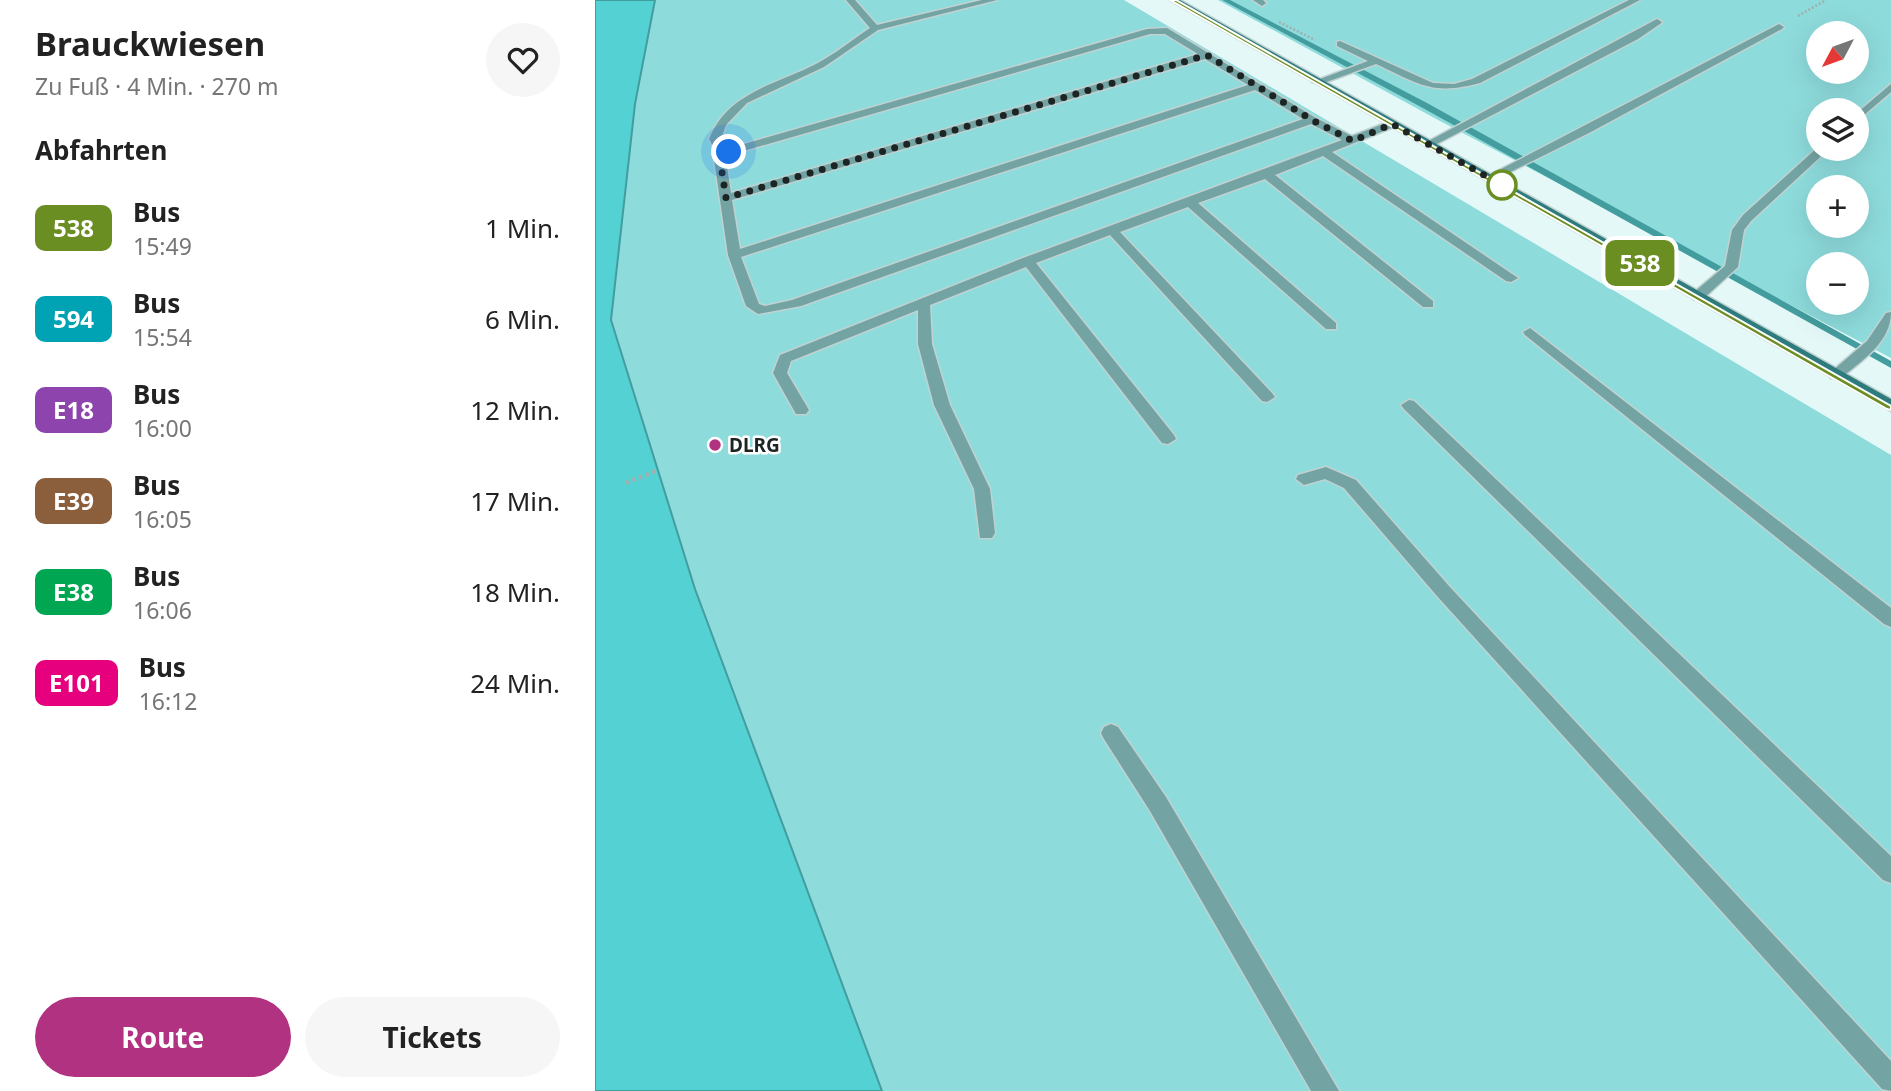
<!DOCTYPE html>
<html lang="de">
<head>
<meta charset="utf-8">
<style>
	body { margin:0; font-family:"Noto Sans",sans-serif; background:#f6f6f6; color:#222; height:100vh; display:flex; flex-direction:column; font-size:26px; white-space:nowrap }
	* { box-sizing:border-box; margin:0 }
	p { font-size:23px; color:#767676 }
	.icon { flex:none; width:38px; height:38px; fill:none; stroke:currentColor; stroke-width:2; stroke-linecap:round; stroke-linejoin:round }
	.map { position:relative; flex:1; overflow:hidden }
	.panel { display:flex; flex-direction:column; background:#fff; width:595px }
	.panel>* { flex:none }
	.badge { padding:0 14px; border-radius:10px; font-size:24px; line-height:46px }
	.needle { width:46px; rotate:229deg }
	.tools { position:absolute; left:1211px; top:21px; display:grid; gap:14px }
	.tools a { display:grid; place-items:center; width:63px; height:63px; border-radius:50%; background:#fff; box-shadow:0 7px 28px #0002; font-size:35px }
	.you { position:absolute; width:35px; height:35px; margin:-18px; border:5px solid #fff; border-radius:50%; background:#1a73e8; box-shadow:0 0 0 10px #1a73e833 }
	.map>.badge { position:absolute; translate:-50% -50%; box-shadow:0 0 0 4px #fff }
	h2 { padding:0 35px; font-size:26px; line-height:63px }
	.round { display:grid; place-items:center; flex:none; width:74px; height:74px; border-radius:37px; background:#f6f6f6 }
	.head { display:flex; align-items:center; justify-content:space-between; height:119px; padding:0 35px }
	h1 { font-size:33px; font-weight:700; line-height:52px }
	.action { display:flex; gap:14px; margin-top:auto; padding:14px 35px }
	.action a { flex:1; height:80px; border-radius:42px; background:#b03281; color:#fff; font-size:28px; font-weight:700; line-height:80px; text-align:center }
	.action a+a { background:#f6f6f6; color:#222 }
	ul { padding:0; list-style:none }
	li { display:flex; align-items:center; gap:21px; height:91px; padding:0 35px }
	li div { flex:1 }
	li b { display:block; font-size:26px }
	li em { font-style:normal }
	li .badge { min-width:77px; font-weight:700; text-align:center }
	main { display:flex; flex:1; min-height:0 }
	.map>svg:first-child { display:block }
	.green { fill:#8edbdc; fill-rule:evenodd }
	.water { fill:#53d1d3; stroke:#439d9e; stroke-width:2 }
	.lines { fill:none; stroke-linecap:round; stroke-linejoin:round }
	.stream { fill:#439d9e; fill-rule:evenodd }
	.lane-casing { stroke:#c1d2d2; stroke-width:3 }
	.secondary-casing { stroke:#c1d2d2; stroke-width:3 }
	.path-far1 { stroke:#a0afaf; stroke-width:2.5; stroke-dasharray:2 2; stroke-linecap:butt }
	.path { stroke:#a0afaf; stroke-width:4.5; stroke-dasharray:3.5 3.5; stroke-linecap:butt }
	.lane { fill:#74a3a3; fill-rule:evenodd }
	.secondary { fill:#2d7b7c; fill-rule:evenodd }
	.line { fill:#6b8e23; stroke:#fff; stroke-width:2 }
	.walk { stroke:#1d2424; stroke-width:7; stroke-dasharray:0 12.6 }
	.stop-dot { fill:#fff; stroke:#6b8e23; stroke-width:3.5 }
	.poi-dot { fill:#b03281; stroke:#fff; stroke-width:2.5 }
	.labels { text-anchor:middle; stroke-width:5; stroke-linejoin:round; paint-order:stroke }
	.poi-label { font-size:19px; font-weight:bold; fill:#1d2424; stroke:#fff; text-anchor:start }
</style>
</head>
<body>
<main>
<section class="panel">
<div class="head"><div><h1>Brauckwiesen</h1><p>Zu Fuß · 4 Min. · 270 m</p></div><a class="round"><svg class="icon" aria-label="heart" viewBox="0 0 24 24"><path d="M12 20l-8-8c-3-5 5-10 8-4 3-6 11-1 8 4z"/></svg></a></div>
<h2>Abfahrten</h2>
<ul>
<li><span class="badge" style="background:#6b8e23;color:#fff">538</span><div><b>Bus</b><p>15:49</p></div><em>1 Min.</em></li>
<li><span class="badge" style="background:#00a3b4;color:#fff">594</span><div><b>Bus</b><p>15:54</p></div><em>6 Min.</em></li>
<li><span class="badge" style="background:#8e44ad;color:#fff">E18</span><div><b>Bus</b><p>16:00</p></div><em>12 Min.</em></li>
<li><span class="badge" style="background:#8b5e3c;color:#fff">E39</span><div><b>Bus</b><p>16:05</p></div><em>17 Min.</em></li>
<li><span class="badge" style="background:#00a651;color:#fff">E38</span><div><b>Bus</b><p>16:06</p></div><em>18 Min.</em></li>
<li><span class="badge" style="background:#e6007e;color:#fff">E101</span><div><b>Bus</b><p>16:12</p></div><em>24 Min.</em></li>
</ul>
<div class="action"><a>Route</a><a>Tickets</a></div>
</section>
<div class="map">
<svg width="1296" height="1091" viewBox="0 0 1296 1091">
	<rect width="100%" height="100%" fill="#e5f8f8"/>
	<!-- green -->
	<path class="green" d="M60 0H529L1296 455V1091H287L100 589 16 320 40 104Z
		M623 0H1296V358L845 121ZM1223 33H1262V72H1223ZM1223 110H1262V149H1223ZM1223 187H1262V226H1223ZM1223 264H1262V303H1223Z"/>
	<!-- water -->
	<path class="water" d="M0 0H60L40 104 16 320 100 589 287 1091H0Z"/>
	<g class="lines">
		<!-- stream -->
		<path class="stream" d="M627 0H635L832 103 1296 361V368L826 107Z"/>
		<!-- lane casing -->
		<g class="lane-casing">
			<path id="lane" d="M251 0H260L282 25 387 0H402L283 30 229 67 152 103 131 125 126 139 129 146 135 148 552 29 572 28 721 118 757 136 793 122H801V126L737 152 923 278 916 282 911 281 728 156 680 175 838 301V307H828L670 179 603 203 741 323V329H731L593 207 525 232 677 393 680 397 672 402 667 401 515 235 441 263 579 435 581 439 573 444 567 443 431 267 335 305 337 344 355 405 395 489 400 533 397 538H385L379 489 339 405 323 344V310L196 361 192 373 214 410 211 414H201L178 373 185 355 428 258 747 140 716 124 206 306 163 314 151 306 133 255 119 159 126 153 120 150 114 139C133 92 180 85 221 64 240 54 257 40 275 28ZM555 34H570L603 54 136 193 131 160 138 154ZM610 59 653 85 145 249 137 200ZM660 90 708 119 197 300 170 306 164 304 146 257Z
				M658 0H668L671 3 667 6Z
				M1034 0H1045L885 83C837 96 824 84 781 64L726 84 717 82 773 61 742 46V42L745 41 838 83 859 84 877 79Z
				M1062 19 1067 22 1065 24 1043 39 838 146 828 144Z
				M1184 24 1189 27 1187 29 994 133 899 180 889 178Z
				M1296 84V92L1262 121V113Z
				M1223 147 1234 149 1156 221 1149 230 1143 267 1108 299H1098V293L1130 266 1137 230 1148 215Z
				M1296 312C1296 342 1268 360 1246 378H1236L1234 375 1236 372 1272 341 1291 313Z
				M935 328 1296 608V627L1289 624 930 335 928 332Z
				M814 400 819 401 1296 856V883L1288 880 809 409 806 405Z
				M731 467 761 480 854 586 1296 1061V1091L1287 1089 842 596 749 488 730 479 709 485 701 479 703 475Z
				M516 724 523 727 571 797 744 1091H716L555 811 509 739 506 733 509 727Z"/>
		</g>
		<!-- secondary casing -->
		<g class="secondary-casing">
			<path id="secondary" d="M575 0H585L1296 399V411Z"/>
		</g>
		<!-- path-far1 -->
		<path class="path-far1" d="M1203 16 1231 0
			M684 22 720 40"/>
		<!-- path -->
		<path class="path" d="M31 483 63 470"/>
		<!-- lane -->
		<use href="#lane" class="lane"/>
		<!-- secondary -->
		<use href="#secondary" class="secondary"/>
	</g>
	<!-- line -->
	<path class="line" d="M575 0H581L1296 406V410L1292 409Z"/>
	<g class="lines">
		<!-- walk -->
		<path class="walk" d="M134 152 125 159 131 198 612 55 717 120 758 141 797 124 918 191 907 185"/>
	</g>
	<!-- markers -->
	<circle class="stop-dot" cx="907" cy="185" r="14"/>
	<circle class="poi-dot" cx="120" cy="445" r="7"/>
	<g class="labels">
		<!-- poi labels -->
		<g class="poi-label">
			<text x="134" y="452">DLRG</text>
		</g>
	</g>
</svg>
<div class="tools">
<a><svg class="needle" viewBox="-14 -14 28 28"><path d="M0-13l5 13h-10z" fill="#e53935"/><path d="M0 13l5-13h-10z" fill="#767676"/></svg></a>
<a><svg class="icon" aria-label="layers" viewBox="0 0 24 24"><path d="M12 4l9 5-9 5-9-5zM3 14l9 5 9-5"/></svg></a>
<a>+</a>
<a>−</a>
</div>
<div class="you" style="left:134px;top:152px"></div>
<b class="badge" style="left:1045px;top:263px;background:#6b8e23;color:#fff">538</b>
</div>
</main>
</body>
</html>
